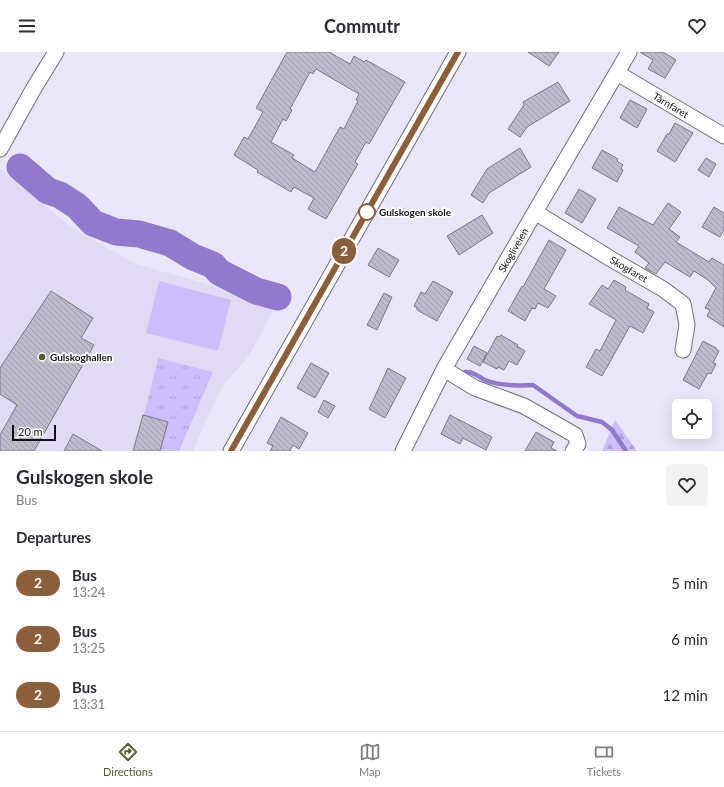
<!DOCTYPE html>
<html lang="en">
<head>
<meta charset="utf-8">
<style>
	body { margin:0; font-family:Lato,sans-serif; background:#f2f2f3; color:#2b2b33; height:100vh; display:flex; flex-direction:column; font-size:15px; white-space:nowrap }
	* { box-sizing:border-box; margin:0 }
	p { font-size:13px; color:#7c7c81 }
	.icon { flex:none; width:22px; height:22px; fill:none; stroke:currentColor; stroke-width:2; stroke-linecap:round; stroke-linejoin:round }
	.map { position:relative; height:399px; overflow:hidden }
	.panel { display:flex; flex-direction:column; background:#fff; flex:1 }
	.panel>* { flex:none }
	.badge { padding:0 8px; border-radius:13px; font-size:14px; line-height:26px }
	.buttons { position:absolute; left:672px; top:347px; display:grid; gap:8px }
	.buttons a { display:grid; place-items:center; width:40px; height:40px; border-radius:6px; background:#fff; box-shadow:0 4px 16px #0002; font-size:20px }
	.scale { position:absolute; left:12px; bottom:10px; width:44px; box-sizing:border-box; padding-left:4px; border:2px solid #121016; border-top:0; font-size:11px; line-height:14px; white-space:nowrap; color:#121016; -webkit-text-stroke:3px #fff; paint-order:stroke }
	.map>.badge { position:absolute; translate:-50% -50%; box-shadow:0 0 0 2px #fff }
	h2 { padding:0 16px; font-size:15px; line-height:36px }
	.round { display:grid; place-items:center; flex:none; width:42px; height:42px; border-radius:6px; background:#f2f2f3 }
	.overview { display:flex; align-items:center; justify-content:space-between; height:68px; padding:0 16px }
	h1 { font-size:19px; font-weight:700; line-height:30px }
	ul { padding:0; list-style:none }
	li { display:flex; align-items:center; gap:12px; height:56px; padding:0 16px }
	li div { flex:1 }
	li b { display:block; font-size:15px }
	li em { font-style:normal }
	li .badge { min-width:44px; font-weight:700; text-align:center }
	header { display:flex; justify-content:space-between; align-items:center; height:52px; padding:0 16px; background:#fff; font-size:18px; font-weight:700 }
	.tab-bar { display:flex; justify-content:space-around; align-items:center; height:56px; border-top:1px solid #e1e1e2; background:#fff; font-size:11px; color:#7c7c81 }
	.tab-bar a { display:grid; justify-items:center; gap:2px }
	.tab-bar .selected { color:#565d2b }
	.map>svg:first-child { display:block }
	.built { fill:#e0dbf3 }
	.grass { fill:url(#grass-tufts) }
	.forest { fill:url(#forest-firs) }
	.pitch { fill:#cdbefd }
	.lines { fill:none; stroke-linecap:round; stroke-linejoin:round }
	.stream { stroke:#917acd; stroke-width:4.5 }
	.river { stroke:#917acd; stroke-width:27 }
	.building { fill:url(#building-back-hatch); stroke:#7c7988; fill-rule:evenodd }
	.minor-casing { stroke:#706c7b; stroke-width:17 }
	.minor { stroke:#fff; stroke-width:15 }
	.line-casing { stroke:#fff; stroke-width:9 }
	.line { stroke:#8b5e3c; stroke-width:6 }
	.stop-dot { fill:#fff; stroke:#8b5e3c; stroke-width:2 }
	.poi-dot { fill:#565d2b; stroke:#fff; stroke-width:1.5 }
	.labels { text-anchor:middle; stroke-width:3.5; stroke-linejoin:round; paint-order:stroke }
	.street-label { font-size:10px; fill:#121016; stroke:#fff }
	.stop-label { font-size:10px; font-weight:bold; fill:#121016; stroke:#fff; text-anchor:start }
	.poi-label { font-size:10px; font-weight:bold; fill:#121016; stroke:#fff; text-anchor:start }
</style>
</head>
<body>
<header><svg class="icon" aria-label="menu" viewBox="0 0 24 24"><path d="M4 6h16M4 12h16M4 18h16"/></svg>Commutr<svg class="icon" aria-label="heart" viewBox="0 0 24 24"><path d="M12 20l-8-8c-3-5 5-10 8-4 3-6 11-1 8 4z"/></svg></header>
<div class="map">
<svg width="724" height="399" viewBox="0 0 724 399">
	<defs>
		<pattern id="grass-tufts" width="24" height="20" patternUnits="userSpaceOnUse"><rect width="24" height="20" fill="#cdbefd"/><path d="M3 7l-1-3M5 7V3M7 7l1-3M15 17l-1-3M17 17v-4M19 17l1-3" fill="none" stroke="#afa2d8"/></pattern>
		<pattern id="forest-firs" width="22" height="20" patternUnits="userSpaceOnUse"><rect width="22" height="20" fill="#cdbefd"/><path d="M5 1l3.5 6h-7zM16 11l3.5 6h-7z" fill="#afa2d8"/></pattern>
		<pattern id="building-back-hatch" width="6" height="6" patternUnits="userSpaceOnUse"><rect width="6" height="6" fill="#bdbaca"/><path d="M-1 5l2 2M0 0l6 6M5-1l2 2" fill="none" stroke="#a19fad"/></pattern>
	</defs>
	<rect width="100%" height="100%" fill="#e9e6f7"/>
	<!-- built -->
	<path class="built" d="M0 116 72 176 136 212 277 252 249 304 222 334 193 399H0Z"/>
	<!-- grass -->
	<path class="grass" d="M158 306 213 320 179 399H135Z"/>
	<!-- forest -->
	<path class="forest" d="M615 368 637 399H602Z"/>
	<!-- pitch -->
	<path class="pitch" d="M159 229 231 248 218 299 146 281Z"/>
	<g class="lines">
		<!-- stream -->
		<path class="stream" d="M464 321 465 320C474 319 478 325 485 328 500 334 517 334 533 333L577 364 602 370 612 378 626 399"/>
		<!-- river -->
		<path class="river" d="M20 115 48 139 60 143 77 154 93 171 116 180 139 182 170 191 193 205 213 213 219 220 256 239 278 245"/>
	</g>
	<!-- building -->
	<path class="building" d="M287 0H329L350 12 354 4 364 10 366 8 405 30 369 92 366 90 355 110 358 112 326 167 308 157 314 146 294 135 291 140 257 120 258 118 234 103 244 85 248 87 263 60 256 56ZM316 17 359 42 356 48 358 49 344 77 340 75 315 120 292 106 294 103 271 90 283 67 286 69 292 58 290 57 310 20 313 22Z
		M528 0H559L549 14Z
		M640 0H663L676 8 665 26 648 17 653 8Z
		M558 30 570 49 527 75 520 85 508 77 524 53 523 50Z
		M630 48 647 57 637 76 620 66Z
		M675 71 693 81 675 110 657 99 667 82H669Z
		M520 96 531 115 489 141 483 151 471 143 487 117Z
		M602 98 618 107 617 109 623 113 621 116 623 118 617 130 592 116Z
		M706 106 716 112 709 125 698 118Z
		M579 137 596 147 582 171 565 161Z
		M668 151 681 160 669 177 680 185 676 190 709 210 712 206 724 213V275L707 264 710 258 705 256 716 236 708 228 694 219 690 225 665 210 656 222 645 216 649 211 635 200 639 194 607 176 619 155 653 173Z
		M714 155 724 161V178L720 185 702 175Z
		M482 163 493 181 459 203 447 184Z
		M549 188 566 198 544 237 556 244 548 256 538 251 535 257 532 256 525 269 508 259 522 234 523 235Z
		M378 196 399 208 389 225 368 213Z
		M614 228 626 235 625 238 649 252 647 256 654 260 643 281 630 274 602 324 586 315 596 297 600 299 616 268 589 252 602 233 608 237Z
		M433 229 453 240 437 269 417 258V256L414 254 421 240 425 242Z
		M51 239 93 266 81 286 94 293 34 399H0V383L17 353 0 342V316Z
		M384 241 392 245 377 278 367 273Z
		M501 283 518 293 517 294 525 299 517 313 509 309 504 318 498 315 497 317 483 310 497 284 499 285Z
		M703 289 716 296V297L719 299 713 311 716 312 711 322 708 321 699 337 683 328Z
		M474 294 487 301 480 314 467 307Z
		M311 311 329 321 315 346 297 336Z
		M388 316 406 326 385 366 369 357Z
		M324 348 335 354 328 366 318 360Z
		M143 363 168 370 160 399H133Z
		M450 363 492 385 486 398 463 386 460 392 441 382Z
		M281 365 308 381 299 397 293 393 290 399H270L273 394 267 391Z
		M536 380 554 390 551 396 557 399H525Z
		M73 382 102 399H64Z"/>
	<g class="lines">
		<!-- minor casing -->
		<g class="minor-casing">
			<path id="minor" d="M617 21 724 84
				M0 97 34 36 56 0
				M535 160 611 207 663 237 683 252 687 273 683 298
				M444 317 475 336 524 354 575 383 578 392 573 399
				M231 399 458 0
				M403 399 444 317 535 160 629 0"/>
		</g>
		<!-- minor -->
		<use href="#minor" class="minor"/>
	</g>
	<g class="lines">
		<!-- line casing -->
		<g class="line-casing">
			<path id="line" d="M231 399 458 0"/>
		</g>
		<!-- line -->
		<use href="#line" class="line"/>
	</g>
	<!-- markers -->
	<circle class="stop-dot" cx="367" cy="160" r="8"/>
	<circle class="poi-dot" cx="42" cy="305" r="4"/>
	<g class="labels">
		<!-- street labels -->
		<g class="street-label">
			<text transform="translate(671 53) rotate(31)" y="4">Tårnfaret</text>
			<text transform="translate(513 198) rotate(-60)" y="4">Skogliveien</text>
			<text transform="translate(629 217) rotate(30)" y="4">Skogfaret</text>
		</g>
		<!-- stop labels -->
		<g class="stop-label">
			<text x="379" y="164">Gulskogen skole</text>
		</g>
		<!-- poi labels -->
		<g class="poi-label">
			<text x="50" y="309">Gulskoghallen</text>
		</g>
	</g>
</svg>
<div class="buttons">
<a><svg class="icon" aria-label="locate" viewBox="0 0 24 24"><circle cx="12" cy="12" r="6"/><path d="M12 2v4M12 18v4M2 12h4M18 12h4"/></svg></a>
</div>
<div class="scale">20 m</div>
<b class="badge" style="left:344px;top:199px;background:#8b5e3c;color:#fff">2</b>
</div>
<section class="panel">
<div class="overview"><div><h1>Gulskogen skole</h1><p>Bus</p></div><a class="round"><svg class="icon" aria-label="heart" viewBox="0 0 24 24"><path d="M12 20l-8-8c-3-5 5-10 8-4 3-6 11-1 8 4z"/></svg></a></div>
<h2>Departures</h2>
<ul>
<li><span class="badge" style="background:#8b5e3c;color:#fff">2</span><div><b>Bus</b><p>13:24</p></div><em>5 min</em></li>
<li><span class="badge" style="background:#8b5e3c;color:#fff">2</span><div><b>Bus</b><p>13:25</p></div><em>6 min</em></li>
<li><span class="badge" style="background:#8b5e3c;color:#fff">2</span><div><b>Bus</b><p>13:31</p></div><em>12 min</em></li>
</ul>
</section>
<nav class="tab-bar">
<a class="selected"><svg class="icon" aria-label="directions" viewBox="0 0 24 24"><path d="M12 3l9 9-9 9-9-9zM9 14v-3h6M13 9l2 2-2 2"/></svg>Directions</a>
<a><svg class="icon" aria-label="map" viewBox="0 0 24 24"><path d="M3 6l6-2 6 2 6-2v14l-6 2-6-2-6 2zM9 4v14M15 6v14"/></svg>Map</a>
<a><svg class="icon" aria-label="tickets" viewBox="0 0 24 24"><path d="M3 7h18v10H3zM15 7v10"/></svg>Tickets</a>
</nav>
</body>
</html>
